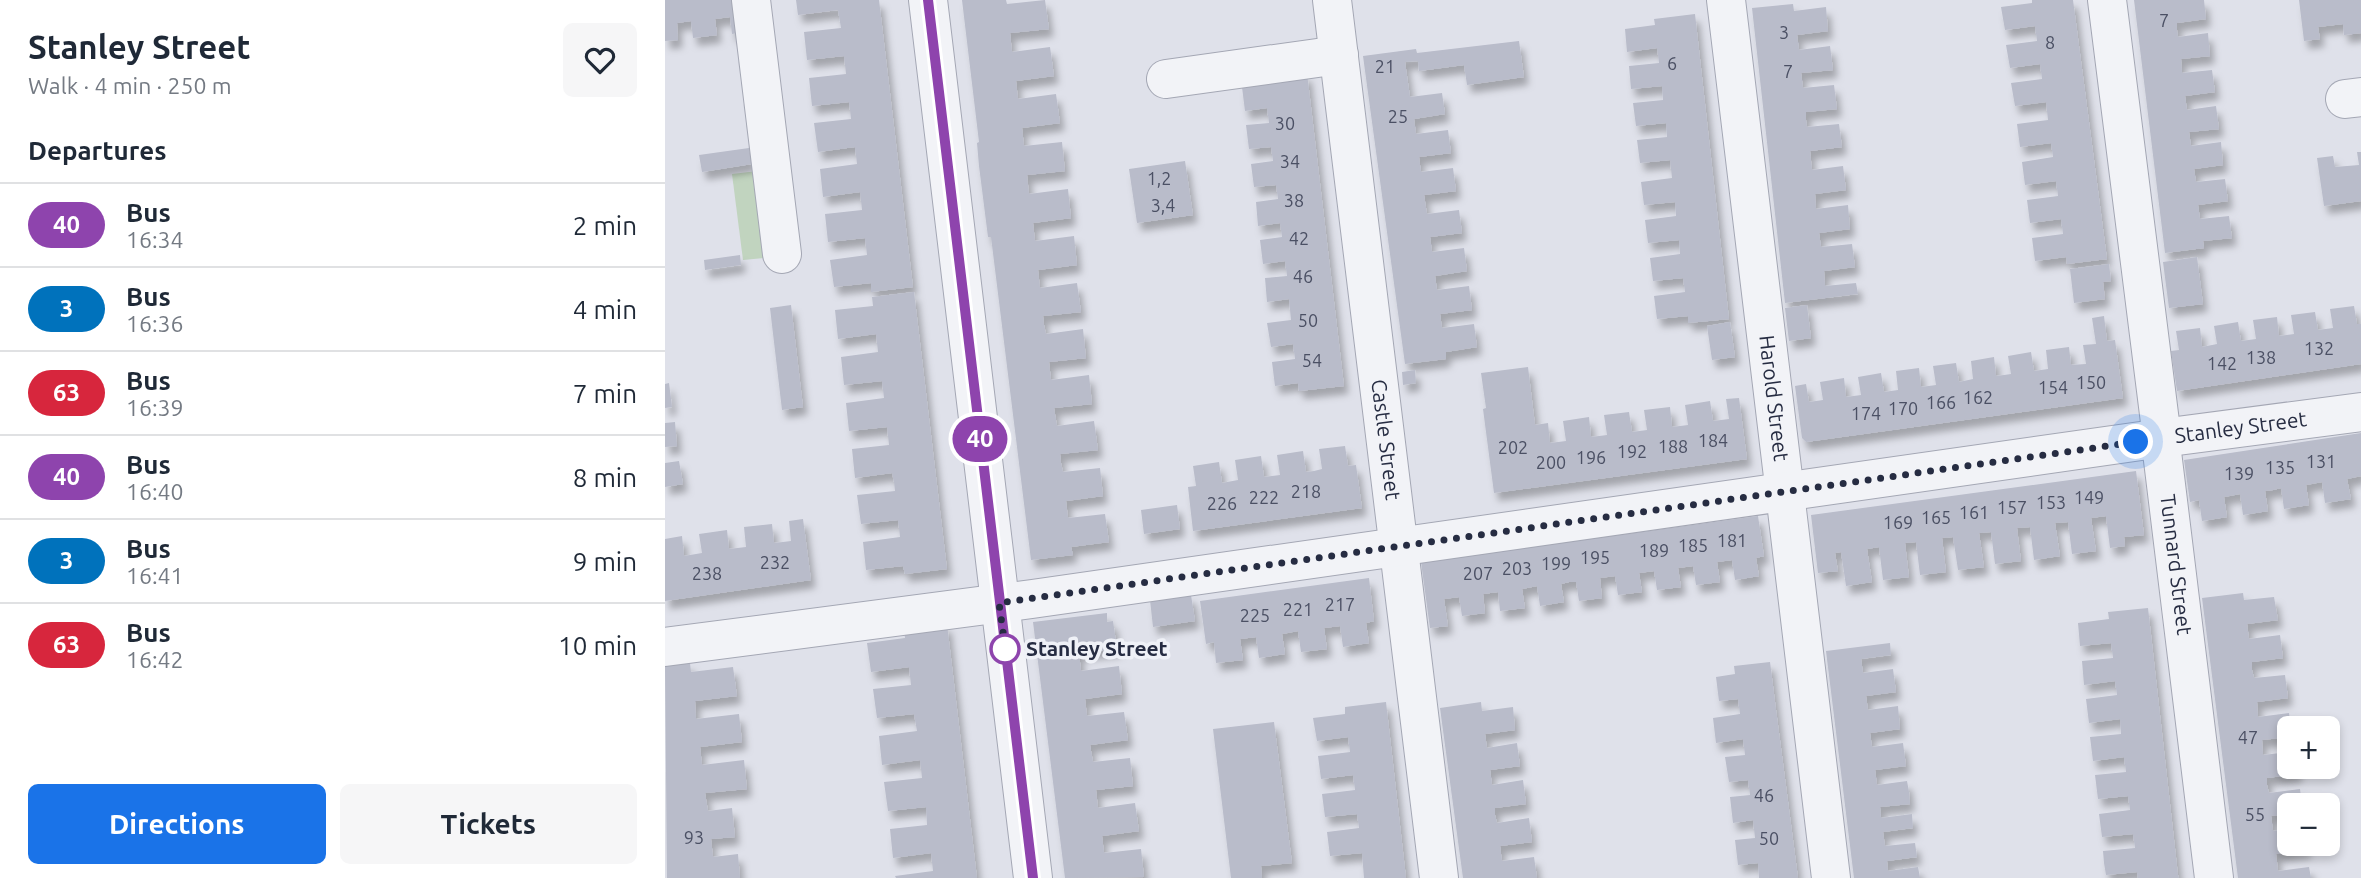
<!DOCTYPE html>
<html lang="en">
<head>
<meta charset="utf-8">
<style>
	body { margin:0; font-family:Ubuntu,sans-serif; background:#f6f6f7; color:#1f2937; height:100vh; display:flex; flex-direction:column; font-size:26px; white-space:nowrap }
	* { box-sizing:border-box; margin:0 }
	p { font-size:23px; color:#747a83 }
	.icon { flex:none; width:38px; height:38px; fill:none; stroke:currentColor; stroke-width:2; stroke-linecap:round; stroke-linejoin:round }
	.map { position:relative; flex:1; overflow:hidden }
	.side { display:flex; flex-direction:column; background:#fff; width:665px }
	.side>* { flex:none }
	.badge { padding:0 14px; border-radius:23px; font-size:24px; line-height:46px }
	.tools { position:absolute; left:1612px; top:716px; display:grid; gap:14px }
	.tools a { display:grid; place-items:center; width:63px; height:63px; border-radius:10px; background:#fff; box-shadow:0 4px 10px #0003; font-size:35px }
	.you { position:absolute; width:35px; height:35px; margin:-18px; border:5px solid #fff; border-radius:50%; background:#1a73e8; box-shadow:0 0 0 10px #1a73e833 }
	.map>.badge { position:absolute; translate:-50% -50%; box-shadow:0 0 0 4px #fff }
	h2 { padding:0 28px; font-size:26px; line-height:63px }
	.round { display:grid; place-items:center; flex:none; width:74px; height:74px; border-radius:10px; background:#f6f6f7 }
	.head { display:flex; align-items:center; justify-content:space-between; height:119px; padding:0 28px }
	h1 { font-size:33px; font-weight:700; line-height:52px }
	.primary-button { display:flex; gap:14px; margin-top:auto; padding:14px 28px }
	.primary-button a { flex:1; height:80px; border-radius:10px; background:#1a73e8; color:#fff; font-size:28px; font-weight:700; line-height:80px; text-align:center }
	.primary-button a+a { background:#f6f6f7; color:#1f2937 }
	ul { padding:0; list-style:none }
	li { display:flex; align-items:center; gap:21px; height:84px; padding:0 28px; border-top:2px solid #e0e1e3 }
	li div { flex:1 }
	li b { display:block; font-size:26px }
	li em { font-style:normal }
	li .badge { min-width:77px; font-weight:700; text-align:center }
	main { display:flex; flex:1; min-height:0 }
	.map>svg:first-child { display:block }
	.green { fill:#c1d4bf }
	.building { fill:#b9bcca; filter:url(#shadow) }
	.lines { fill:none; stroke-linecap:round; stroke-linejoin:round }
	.minor-casing { stroke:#a4a7b4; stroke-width:40 }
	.minor { stroke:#f2f3f7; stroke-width:38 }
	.line-casing { stroke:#fff; stroke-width:16 }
	.line { stroke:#8e44ad; stroke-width:10 }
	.walk { stroke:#262c42; stroke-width:7; stroke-dasharray:0 12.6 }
	.stop-dot { fill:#fff; stroke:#8e44ad; stroke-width:3.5 }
	.labels { text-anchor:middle; stroke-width:7; stroke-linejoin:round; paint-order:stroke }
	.number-label { font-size:18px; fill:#4b5064 }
	.street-label { font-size:21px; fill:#262c42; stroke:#eff1f7 }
	.stop-label { font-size:21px; font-weight:bold; fill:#262c42; stroke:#eff1f7; text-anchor:start }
</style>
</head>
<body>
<main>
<section class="side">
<div class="head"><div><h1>Stanley Street</h1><p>Walk · 4 min · 250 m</p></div><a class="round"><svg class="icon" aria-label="heart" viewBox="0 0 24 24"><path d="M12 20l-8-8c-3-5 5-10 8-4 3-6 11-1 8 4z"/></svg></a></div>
<h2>Departures</h2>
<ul>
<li><span class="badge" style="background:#8e44ad;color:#fff">40</span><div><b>Bus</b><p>16:34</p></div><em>2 min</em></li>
<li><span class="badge" style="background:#0072bc;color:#fff">3</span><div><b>Bus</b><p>16:36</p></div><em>4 min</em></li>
<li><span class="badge" style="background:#d7263d;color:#fff">63</span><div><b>Bus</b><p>16:39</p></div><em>7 min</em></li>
<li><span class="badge" style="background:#8e44ad;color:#fff">40</span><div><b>Bus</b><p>16:40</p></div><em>8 min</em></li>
<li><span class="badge" style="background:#0072bc;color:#fff">3</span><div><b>Bus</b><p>16:41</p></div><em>9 min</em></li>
<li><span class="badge" style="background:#d7263d;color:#fff">63</span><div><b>Bus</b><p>16:42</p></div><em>10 min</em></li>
</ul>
<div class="primary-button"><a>Directions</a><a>Tickets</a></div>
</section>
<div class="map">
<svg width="1696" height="878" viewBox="0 0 1696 878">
	<defs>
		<filter id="shadow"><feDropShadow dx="4.5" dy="8" stdDeviation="3.5" flood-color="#0004"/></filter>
	</defs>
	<rect width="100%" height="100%" fill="#dfe1ea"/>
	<!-- green -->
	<path class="green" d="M102 170 111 257 78 260 67 174Z"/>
	<!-- building -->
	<path class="building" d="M0 0H75L79 32 67 34 65 17 50 19 52 35 28 38 26 21 12 23 13 40 0 41Z
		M131 0H214L248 287 206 292V283L169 287 165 260 202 255 200 238 163 242 160 214 197 210 195 192 158 197 155 169 192 164 190 147 153 152 149 123 186 119 185 110 184 102 147 106 144 78 181 74 179 56 142 60 139 32 176 28 173 10 133 15Z
		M297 0H341L342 4 380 0 384 29 345 33 347 52 385 47 389 76 351 81 353 99 391 94 395 123 357 128 359 146 397 142 400 171 362 175 364 194 403 189 406 218 368 223 370 241 409 236 412 265 373 270 375 288 412 283 416 312 378 316 379 325 381 334 418 329 421 358 384 362 386 380 424 375 427 404 389 408 392 426 429 421 433 450 395 454 396 463 398 472 435 468 438 496 401 501 403 518 440 514 444 542 406 547 408 555 366 560 326 237H323L314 166 312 143 314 142Z
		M1367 0H1408L1442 259 1402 264 1401 257 1370 261 1367 238 1398 234 1396 219 1365 223 1362 200 1393 196 1391 181 1360 185 1357 162 1388 157 1386 143 1355 147 1352 124 1383 120 1381 102 1350 106 1346 83 1377 79 1375 64 1345 68 1341 45 1372 41 1370 26 1340 30 1336 7 1367 3Z
		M1469 0H1539L1541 19 1512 23V30L1513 37 1543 33 1545 56 1516 59 1517 73 1547 70 1550 92 1520 96 1522 110 1551 106 1554 129 1524 132 1526 146 1556 142 1558 165 1529 169 1531 182 1560 179 1563 201 1533 205 1535 219 1564 216 1567 238 1538 241 1539 248 1500 253Z
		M1634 0H1696V33L1679 35 1678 24 1653 27 1655 39 1639 41Z
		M1128 4 1129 11 1161 7 1163 31 1132 35 1134 50 1165 46 1168 70 1136 73 1138 88 1169 85 1172 109 1141 112V120L1142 127 1174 124 1177 147 1145 151 1147 170 1178 166 1181 190 1150 194 1151 209 1183 205 1185 229 1154 233 1156 247 1187 244 1190 267 1159 271 1160 286 1191 283 1193 294 1120 303 1087 8Z
		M1030 14 1064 319 1023 323V316L992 319 989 296 1020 292 1018 278 988 281 985 258 1015 254 1014 240 983 243 980 220 1011 216 1010 202 979 205 976 182 1007 178 1005 160 975 163 972 140 1002 137 1001 123 971 126 968 103 998 100 997 86 966 89 964 66 994 63 993 55 992 48 962 52 960 29 990 25 989 19Z
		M854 41 859 77 802 85 799 65 754 71 753 61 740 62 745 97 777 93 780 114 749 119 751 134 783 130 786 153 754 157 755 165 756 172 788 168 791 191 759 195 762 214 794 210 797 233 765 237 767 252 799 248 802 271 770 276 772 290 804 286 807 310 775 314 777 328 809 324 812 347 781 352V359L740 364 698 56 751 49 752 53Z
		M642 73 679 386 634 391 633 383 610 386 607 362 630 359 628 344 606 347 602 323 626 320 624 299 602 302 600 278 622 276 620 261 598 264 595 240 617 237 615 223 593 226 591 202 613 199 611 185 589 187 586 164 608 161 606 147 584 149 581 125 604 123 602 108 580 111 577 87Z
		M84 148 87 164 37 172 34 155Z
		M1692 152H1696V201L1659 206 1652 158 1668 156 1670 167 1694 165Z
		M520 161 528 215 472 223 464 169Z
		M75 255 76 265 40 270 39 260Z
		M1532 257 1538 304 1504 308 1498 262Z
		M1444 264 1446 281 1438 282 1440 299 1409 303 1405 269Z
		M249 292 282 569 240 574 238 566 201 570 198 542 235 537 234 528 233 520 196 524 192 495 230 491 229 482 227 473 190 478 187 449 224 445 222 427 184 431 181 403 219 398 217 381 179 385 176 357 213 352 211 334 173 339 170 310 208 306 207 297Z
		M126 305 138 407 117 410 105 308Z
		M1142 305 1146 338 1124 341 1120 308Z
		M1689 306 1692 324H1696V364L1512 391 1506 351 1514 350 1511 331 1535 328 1537 347 1552 344 1549 326 1573 322 1576 341 1591 339 1588 320 1612 317 1614 336 1629 334 1626 315 1650 312 1653 330 1668 328 1665 309Z
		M1439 316 1442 341 1450 340 1458 398 1141 442 1137 438 1130 386 1141 384 1144 402 1158 400 1155 382 1179 378 1181 397 1196 395 1193 377 1216 373 1219 392 1233 390 1231 371 1254 368 1256 387 1271 385 1268 366 1291 363 1294 382 1308 379 1306 361 1329 357 1331 376 1339 375 1346 374 1343 356 1366 352 1369 371 1383 369 1381 350 1404 347 1406 365 1421 364 1418 345 1431 344 1427 318Z
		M1065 322 1070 357 1047 360 1042 326Z
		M863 367 870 425 883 423 885 443 901 441 898 421 924 417 926 437 942 435 939 415 964 412 967 432 982 430 979 410 1005 407 1007 427 1023 425 1020 405 1045 401 1048 421 1064 419 1061 399 1074 398 1082 459 829 493 818 409 821 408 816 373Z
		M750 370 751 383 738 385 737 372Z
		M4 383 7 407 0 408V384Z
		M10 422 12 446 0 447V423Z
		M1696 433V476L1682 479 1686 499 1660 503 1657 482 1641 485 1644 505 1619 509 1616 488 1608 490 1600 491 1603 511 1578 515 1575 494 1559 497 1562 517 1537 521 1534 500 1525 502 1519 460Z
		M680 446 683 466 691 465 697 508 528 531 523 487 531 486 528 466 554 462 557 483 573 480 570 460 596 456 599 477 615 475 612 455 638 451 641 472 649 471 657 469 654 449Z
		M14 461 18 484 0 487V463Z
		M1471 471 1479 535 1459 537 1460 546 1445 548 1441 516 1426 518 1431 551 1407 554 1403 522 1390 523 1395 556 1369 560 1365 527 1352 528 1356 561 1330 564 1326 532 1314 533 1319 567 1293 570 1288 537 1277 538 1281 572 1255 575 1251 542 1240 543 1244 577 1218 580 1214 547 1202 549 1207 582 1181 586 1176 552 1170 553 1173 571 1153 573 1146 515Z
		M512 505 515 529 479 534 476 510Z
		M1093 516 1099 556 1091 558 1094 576 1070 580 1067 560 1052 562 1055 582 1031 585 1028 566 1013 568 1016 587 992 590 989 571 974 573 977 592 953 595 950 576 935 578 937 598 914 601 911 582H904L896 584 899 602 875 606 872 586 857 589 860 608 835 611 833 592 818 594 820 613 797 616 794 597 779 599 783 626 765 628 756 562Z
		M138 519 146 580 0 601V539L17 536 19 556 37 553 34 534 62 530 64 549 81 547 79 527 107 524 109 543 118 542 126 541 124 521Z
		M704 578 709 621 701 623 704 643 678 647 675 626 659 628 662 649 636 652 633 631 617 634 620 654 594 658 591 637 575 639 578 660 551 663 549 642 541 644 535 601Z
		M1578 593 1579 600 1609 597 1613 620 1582 624 1584 639 1615 635 1618 658 1587 662V670L1589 678 1620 675 1623 698 1592 702 1593 717 1624 713 1626 728H1624V737L1597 740 1598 755 1624 752V766H1632L1633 774 1602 778V785L1604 793 1635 789 1637 805H1624V814L1606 816 1608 831 1624 829V844H1641L1642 850 1611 854 1612 862 1613 871 1644 867 1646 878H1573L1537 598Z
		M526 595 530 621 488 627 485 600Z
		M1483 608 1513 875 1514 878H1473L1472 872 1441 875 1439 863 1438 851 1470 848 1468 834 1437 837 1434 814 1465 810 1463 796 1433 799 1430 775 1461 772 1459 757 1428 761 1425 737 1456 734 1455 719 1424 723 1421 699 1452 695 1450 681 1419 685 1417 661 1448 658 1446 643 1415 646 1413 623 1444 619 1443 612Z
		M442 613V622L448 621 452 649 414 653 416 671 454 666 457 694 420 699 422 716 459 712 463 740 425 745 428 762 465 758 468 786 431 790 433 808 470 803 474 831 437 836 439 853 476 849 479 877 400 878 368 622Z
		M282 624 312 878H231L230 876 268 871 266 853 228 858 225 829 262 825 261 807 223 811 219 782 257 778 255 760 217 765 214 736 252 731 249 714 212 718 208 689 246 685 244 667 206 672 202 643 240 638 239 629Z
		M1225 643 1226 655 1196 659 1198 673 1228 669 1231 692 1201 696 1203 710 1233 706 1235 729 1205 733 1207 747 1238 743 1241 766 1210 770 1212 785 1242 781 1244 792 1245 804 1215 807 1216 818 1247 814 1248 828 1218 832 1220 846 1250 843 1252 857 1222 861 1223 871 1253 867 1255 878H1189L1161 651Z
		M1105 662 1110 702 1133 878H1094L1093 863 1073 865 1070 840 1090 838 1088 820 1068 823 1065 797 1085 795 1083 780 1064 782 1060 757 1080 755 1078 739 1051 743 1048 718 1075 714 1073 699 1054 701 1051 677 1070 674 1069 666Z
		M25 663 26 672 68 667 72 696 30 701 31 719 74 714 77 742 35 747 37 765 79 760 82 789 40 793 43 811 67 808 70 837 46 839 48 857 73 854 75 878H2L0 666Z
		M721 702 741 878H699L697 853 665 856 662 832 694 828 692 814 660 817 657 794 690 790 688 775 656 779 653 756 685 752 683 737 652 741 648 718 680 714V707Z
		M816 702 817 711 848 707 850 730 820 734 822 748 852 743 855 766 825 770 827 785 858 780 861 804 830 808V815L832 823 864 818 867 842 835 846 836 854 837 861 869 857 872 878H798L775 708Z
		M609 722 627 863 596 866 597 878H566L548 729Z"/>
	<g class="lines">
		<!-- minor casing -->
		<g class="minor-casing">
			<g id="minor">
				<path d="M86 0 117 254"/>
				<path d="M263 0 368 878"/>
				<path id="s1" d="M667 0 774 878"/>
				<path id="s2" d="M1061 0 1166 878"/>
				<path id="s3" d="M1442 0 1497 438V452L1549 878"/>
				<path d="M501 79 674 55"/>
				<path d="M1680 99 1696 97"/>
				<path id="s4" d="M0 647 367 599 1497 438 1696 412"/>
			</g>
		</g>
		<!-- minor -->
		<use href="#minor" class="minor"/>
	</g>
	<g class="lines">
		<!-- line casing -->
		<g class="line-casing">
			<path id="line" d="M263 0 368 878"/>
		</g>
		<!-- line -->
		<use href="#line" class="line"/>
		<!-- walk -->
		<path class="walk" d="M340 649 341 653 334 603 1471 442"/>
	</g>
	<!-- markers -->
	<circle class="stop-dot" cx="340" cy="649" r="14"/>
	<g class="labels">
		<!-- number labels -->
		<g class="number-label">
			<text x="1499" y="27">7</text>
			<text x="1119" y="39">3</text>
			<text x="1385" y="49">8</text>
			<text x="1007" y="70">6</text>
			<text x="720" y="73">21</text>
			<text x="1123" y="78">7</text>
			<text x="733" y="123">25</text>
			<text x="620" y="130">30</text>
			<text x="625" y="168">34</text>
			<text x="494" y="185">1,2</text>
			<text x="629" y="207">38</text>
			<text x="498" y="212">3,4</text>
			<text x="634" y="245">42</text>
			<text x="638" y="283">46</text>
			<text x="643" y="327">50</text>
			<text x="1654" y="355">132</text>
			<text x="1596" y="364">138</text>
			<text x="647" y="367">54</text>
			<text x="1557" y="370">142</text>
			<text x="1426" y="389">150</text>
			<text x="1388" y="394">154</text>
			<text x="1313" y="404">162</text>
			<text x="1276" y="409">166</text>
			<text x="1238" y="415">170</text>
			<text x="1201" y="420">174</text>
			<text x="1048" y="447">184</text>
			<text x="1008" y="453">188</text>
			<text x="848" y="454">202</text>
			<text x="967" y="458">192</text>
			<text x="926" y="464">196</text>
			<text x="1656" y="468">131</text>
			<text x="886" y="469">200</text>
			<text x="1615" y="474">135</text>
			<text x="1574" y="480">139</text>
			<text x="641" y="498">218</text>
			<text x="599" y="504">222</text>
			<text x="1424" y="504">149</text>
			<text x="1386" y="509">153</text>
			<text x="557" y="510">226</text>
			<text x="1347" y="514">157</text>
			<text x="1309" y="519">161</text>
			<text x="1271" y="524">165</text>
			<text x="1233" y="529">169</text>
			<text x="1067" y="547">181</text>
			<text x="1028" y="552">185</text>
			<text x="989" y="557">189</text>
			<text x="930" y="564">195</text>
			<text x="110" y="569">232</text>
			<text x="891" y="570">199</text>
			<text x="852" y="575">203</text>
			<text x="42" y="580">238</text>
			<text x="813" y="580">207</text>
			<text x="675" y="611">217</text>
			<text x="633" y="616">221</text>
			<text x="590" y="622">225</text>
			<text x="1583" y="744">47</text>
			<text x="1099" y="802">46</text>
			<text x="1590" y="821">55</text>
			<text x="29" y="844">93</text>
			<text x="1104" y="845">50</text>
		</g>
		<!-- street labels -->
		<g class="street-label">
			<text dy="7" stroke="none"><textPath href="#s2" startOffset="401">Harold Street</textPath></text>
			<text dy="7" stroke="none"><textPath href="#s4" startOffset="1591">Stanley Street</textPath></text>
			<text dy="7" stroke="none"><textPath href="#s1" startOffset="443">Castle Street</textPath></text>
			<text dy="7" stroke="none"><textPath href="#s3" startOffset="569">Tunnard Street</textPath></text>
		</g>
		<!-- stop labels -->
		<g class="stop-label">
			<text x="361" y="656">Stanley Street</text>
		</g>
	</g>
</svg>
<div class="tools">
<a>+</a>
<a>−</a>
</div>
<div class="you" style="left:1471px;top:442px"></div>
<b class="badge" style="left:315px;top:439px;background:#8e44ad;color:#fff">40</b>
</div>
</main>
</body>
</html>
